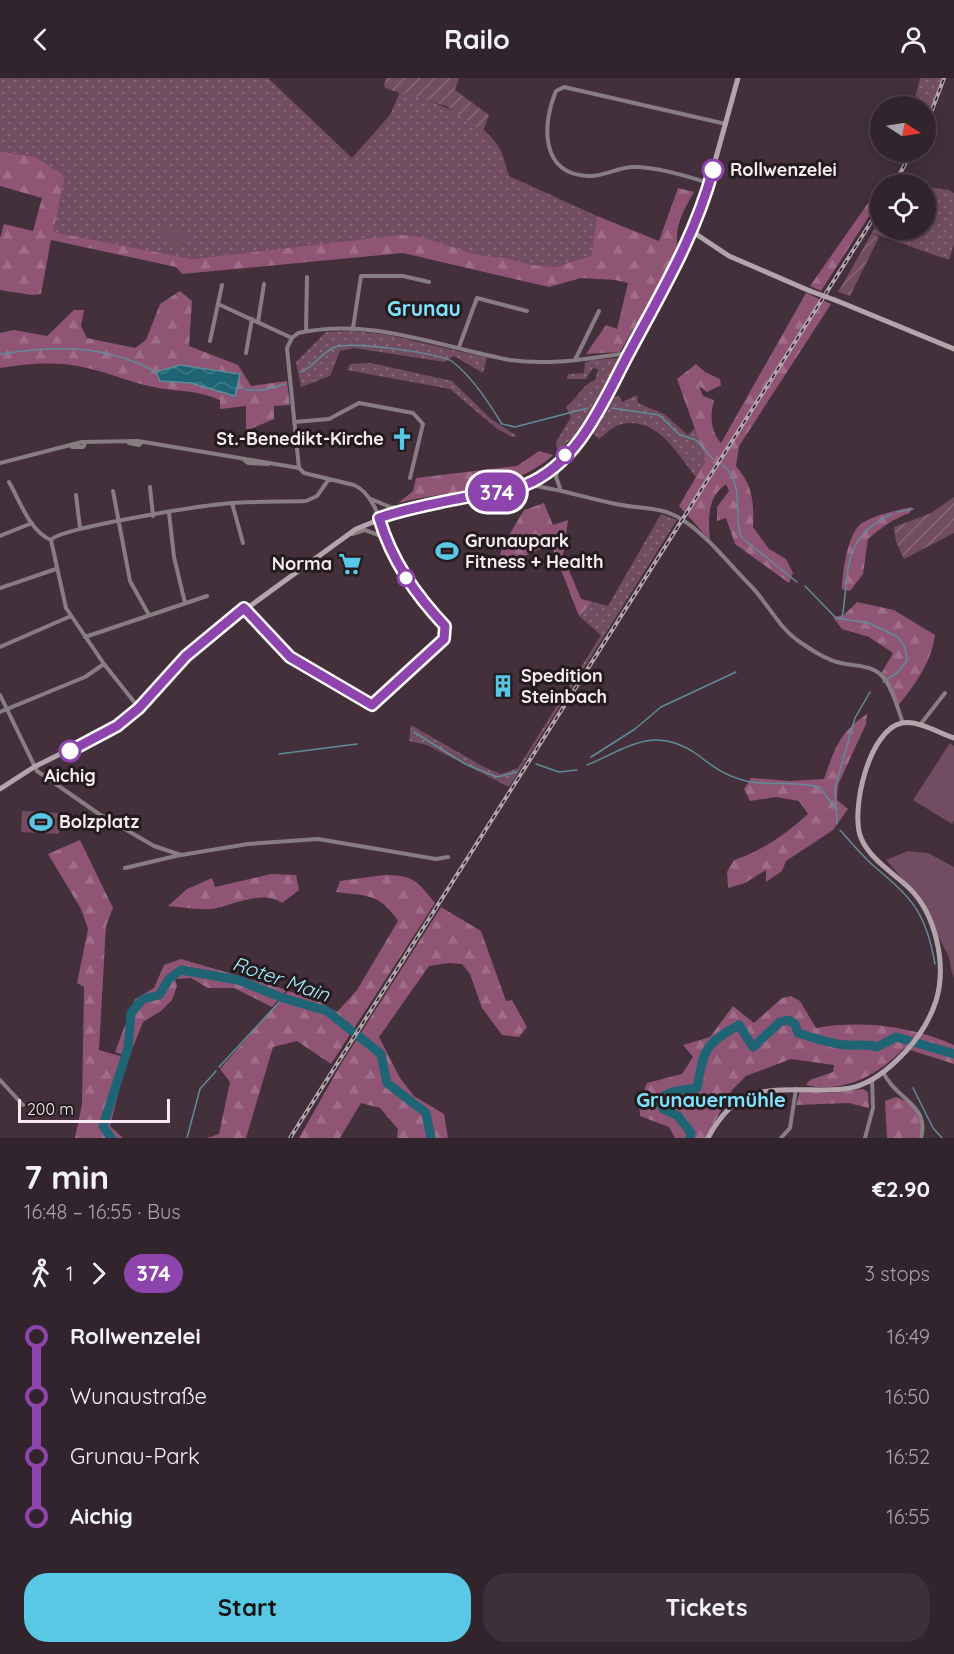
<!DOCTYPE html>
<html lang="en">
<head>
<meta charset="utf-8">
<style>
	body { margin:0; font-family:Quicksand,sans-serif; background:#3d3038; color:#f1f3f6; height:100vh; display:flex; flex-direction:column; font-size:22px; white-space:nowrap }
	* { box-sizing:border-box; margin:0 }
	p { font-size:20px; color:#a8a4a9 }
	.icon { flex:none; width:33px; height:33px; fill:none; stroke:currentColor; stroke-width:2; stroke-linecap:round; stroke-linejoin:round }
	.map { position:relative; height:1060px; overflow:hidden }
	.side { display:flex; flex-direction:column; background:#32242c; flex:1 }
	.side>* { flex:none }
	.badge { padding:0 12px; border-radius:20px; font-size:21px; line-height:39px }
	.needle { width:39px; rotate:102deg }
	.fabs { position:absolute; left:870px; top:18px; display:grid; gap:12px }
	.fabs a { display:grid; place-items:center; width:66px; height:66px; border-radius:50%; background:#32242c; box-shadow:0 3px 15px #0003,0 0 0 2px #4d4148; font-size:30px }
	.scale { position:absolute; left:18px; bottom:15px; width:152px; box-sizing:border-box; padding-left:6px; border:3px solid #f8ebf1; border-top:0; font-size:16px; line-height:21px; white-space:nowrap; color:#f8ebf1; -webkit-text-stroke:4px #241b1f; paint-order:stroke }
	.map>.badge { position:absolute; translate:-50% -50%; box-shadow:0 0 0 3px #fff }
	.legs { display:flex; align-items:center; gap:9px; height:66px; padding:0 24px; font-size:20px }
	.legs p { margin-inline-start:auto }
	.headline { display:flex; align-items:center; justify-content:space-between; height:102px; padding:0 24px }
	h1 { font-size:33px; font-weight:700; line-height:45px }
	.cta { display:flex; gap:12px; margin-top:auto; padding:12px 24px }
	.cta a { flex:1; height:69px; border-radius:24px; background:#58c8e4; color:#111; font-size:24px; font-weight:700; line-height:69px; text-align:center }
	.cta a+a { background:#3d3038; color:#f1f3f6 }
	ul { padding:0 24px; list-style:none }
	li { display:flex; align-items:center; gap:21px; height:60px; font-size:22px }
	li i { display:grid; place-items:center; width:9px; height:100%; margin:0 8px; background:currentColor }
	li i::after { content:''; width:15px; height:15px; margin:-8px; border:4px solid; border-radius:50%; background:#32242c }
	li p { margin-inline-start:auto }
	li:first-child i { background:linear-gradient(#0000 50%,currentColor 0) }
	li:last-child i { background:linear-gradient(currentColor 50%,#0000 0) }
	header { display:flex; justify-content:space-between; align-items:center; height:78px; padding:0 24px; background:#32242c; font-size:27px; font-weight:700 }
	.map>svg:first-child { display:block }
	.grass { fill:url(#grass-dots) }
	.forest { fill:url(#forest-firs) }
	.park { fill:#724d61 }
	.garden { fill:url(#garden-furrows) }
	.water { fill:url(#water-waves); stroke:#5f8c9a; stroke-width:1.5 }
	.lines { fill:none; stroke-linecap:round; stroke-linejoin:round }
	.stream { stroke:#5f8c9a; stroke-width:1.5 }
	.river { stroke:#1e6474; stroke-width:9 }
	.street { stroke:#877d82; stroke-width:4 }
	.secondary { stroke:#b4a4ac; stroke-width:5 }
	.rail-casing { stroke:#b5a6ae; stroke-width:4 }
	.rail { stroke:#241b1f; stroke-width:1.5; stroke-dasharray:4.5; stroke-linecap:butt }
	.secondary-bridge { stroke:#b4a4ac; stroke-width:5 }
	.line-1-casing { stroke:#fff; stroke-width:14 }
	.line-1 { stroke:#8e44ad; stroke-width:9 }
	.stop-1-dot { fill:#fff; stroke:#8e44ad; stroke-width:3 }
	.labels { text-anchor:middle; stroke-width:6; stroke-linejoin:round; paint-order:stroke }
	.stop-label { font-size:18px; font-weight:bold; fill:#f8ebf1; stroke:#241b1f; text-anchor:start }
	.poi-label { font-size:18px; font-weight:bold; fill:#f8ebf1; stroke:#241b1f; text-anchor:start }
	.water-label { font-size:20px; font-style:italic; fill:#a5e9fb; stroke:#241b1f }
	.neighbourhood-label { font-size:20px; font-weight:bold; fill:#7fe3fd; stroke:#241b1f }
	.quarter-label { font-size:21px; font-weight:bold; fill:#7fe3fd; stroke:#241b1f }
</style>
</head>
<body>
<header><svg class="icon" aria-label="back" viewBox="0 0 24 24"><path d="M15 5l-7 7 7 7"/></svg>Railo<svg class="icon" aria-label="person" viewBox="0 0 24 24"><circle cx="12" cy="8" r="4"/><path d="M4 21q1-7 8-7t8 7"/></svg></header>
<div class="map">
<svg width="954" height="1060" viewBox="0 0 954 1060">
	<defs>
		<pattern id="grass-dots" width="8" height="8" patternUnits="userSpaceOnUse" patternTransform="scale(1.5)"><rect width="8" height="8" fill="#724d61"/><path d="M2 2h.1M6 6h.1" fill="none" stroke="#876778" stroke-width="1.8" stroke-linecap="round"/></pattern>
		<pattern id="forest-firs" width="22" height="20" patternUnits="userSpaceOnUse" patternTransform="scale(1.5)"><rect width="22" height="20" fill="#905475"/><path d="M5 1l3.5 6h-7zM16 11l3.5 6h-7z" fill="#a06d89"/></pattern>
		<pattern id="garden-furrows" width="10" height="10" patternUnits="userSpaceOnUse" patternTransform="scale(1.5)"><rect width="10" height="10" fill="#724d61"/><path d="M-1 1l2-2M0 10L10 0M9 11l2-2" fill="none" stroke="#876778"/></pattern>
		<pattern id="water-waves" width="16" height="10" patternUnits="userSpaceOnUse" patternTransform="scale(1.5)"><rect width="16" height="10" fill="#1e6474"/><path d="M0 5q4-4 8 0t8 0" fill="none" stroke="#3f7a88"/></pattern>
	</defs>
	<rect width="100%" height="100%" fill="#43303a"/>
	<!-- grass -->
	<path class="grass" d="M0 0H268L352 80 390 37 400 14C434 24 480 38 500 71 504 79 506 89 509 98L597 138 591 179 555 189 533 187 501 179 478 177 441 167 376 161 193 181 52 154 65 98 36 79 0 73Z
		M920 0H942L926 44V28H913Z
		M926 109 949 112 954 115V166L949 182 872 155 880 140V152H926Z
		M353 253 389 257 487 280 483 295 454 278 445 284 354 270 340 273 330 298 301 309 296 284 326 254Z
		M619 280 589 336 575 357 560 372 557 371 556 364 571 339 566 329C578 320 580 309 595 302L598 291 593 290 586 301H567L568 296 584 295 585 285 592 282Z
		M371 285 452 303 491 341 517 358 512 359 496 350 450 311 347 292 350 286Z
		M637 317 638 325 664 336 688 357 695 350 706 382 696 399C677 376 656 336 619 347 612 349 605 357 599 361L590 353 613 318H619L622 324Z
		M661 436 677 442 509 709 427 667 409 663 411 647 484 689 501 696 518 690 601 557 579 538 593 524 608 528Z"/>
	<!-- forest -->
	<path class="forest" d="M0 73 36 79 65 98 53 154 193 181 401 157 420 159 478 177 501 179 533 187 555 189 591 178 597 138 659 163 678 110 694 114C683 133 672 152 679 174L645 238 635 248 620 274 586 276 606 247 617 251 628 205 615 202 581 200 549 209 403 175 182 196 176 189 51 162 41 216 32 217 0 212V160L4 146 33 153 42 120 0 108Z
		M880 108V121L821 213 810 208Z
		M180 213 192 223 189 268 238 287 251 308 287 303 290 327 274 328V341L246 353V328L220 331V322C195 312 183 314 158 310 131 305 105 293 78 288 54 283 24 286 0 290V255L14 252 47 258 74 232H84L81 248 87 260 135 270 146 262 160 226Z
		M806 215 831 226 739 368 736 388C753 408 754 424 753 449L769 471 786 481 793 495 789 505 735 466 726 440 717 443V429L729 413 726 406C707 420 708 440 710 462L679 428 706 382 677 301 696 286 705 294 720 301 721 307 707 314 699 308 703 318 714 322C710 338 710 352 721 365Z
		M539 373 553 377C514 414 448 412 398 425L413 413 416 400 517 388Z
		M544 425 553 447 568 442 563 478 581 521 593 524 579 538 551 466 496 491 503 467 524 432Z
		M912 429 910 435C894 440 881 450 868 461L863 496 850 513 842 511C842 495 848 454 862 445 877 436 895 433 912 429Z
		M857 524 894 532 935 557C931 585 915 607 897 629L881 596 893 575 869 559 842 551 833 539 844 537Z
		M867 636 866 646 838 707 837 722 848 731 833 752 786 783 782 793 766 804V792L745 805 728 810 727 794 734 782C762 773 786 756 808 736L799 723 776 719 750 723 744 711 751 700 790 703 824 701C835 670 839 655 867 636Z
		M80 762 113 830 106 848 99 972 127 980 110 1048 123 1060H75L82 1026 84 909 77 905 88 851 81 831 48 776Z
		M271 796 296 797 299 812 282 825C263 811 231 828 212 831 203 832 178 829 168 828L187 811 212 800 215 809Z
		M384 797C414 797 417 803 435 825L331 986 297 963 273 969 246 1060H207L219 1056 230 1004 220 991 288 913 315 921 337 934 357 912 398 843C380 815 366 818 336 814L340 803Z
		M441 829 481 853 506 923 512 922 527 949 519 959 502 957 482 930 470 896 462 886 449 885 429 888 379 959 400 1000 414 1018 444 1036 448 1060H397L398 1051 380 1030 361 1025 340 1060H299L341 986Z
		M181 881 287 912 272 929 234 910H208L191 900 175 901 177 908 172 922 161 933 143 944 129 979 115 974 135 921 154 910 164 887Z
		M791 918 800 923 816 950C862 942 911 948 954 967V986L904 970C879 997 843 1016 806 1007L810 1002 833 994 834 987 791 981 746 998 732 1012 706 1060H675L669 1049 640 1038 639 1024 647 1005 682 996 693 979 683 967 710 959 733 928 754 945 782 920Z
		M863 1011 868 1014 869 1030 849 1025 796 1027 800 1013 830 1015Z
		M896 1019 909 1024 923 1043 920 1060H887L885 1023Z"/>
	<!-- park -->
	<path class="park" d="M161 145 189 155 184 168 157 158Z
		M950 665 954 668V742L952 746 913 722Z
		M22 733 60 735 59 756 21 754Z
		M908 773 928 775 954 789V899C950 893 951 884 948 877 929 840 914 813 886 782Z"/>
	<!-- garden -->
	<path class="garden" d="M386 0H459L455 12 489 37 483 53 446 28 387 11 384 8Z
		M872 155 879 159 850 218 838 214Z
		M954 419V455L904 481 896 464 894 449 931 435Z"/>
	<!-- water -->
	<path class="water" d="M180 287 240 296 235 318 191 305 160 303 156 294Z"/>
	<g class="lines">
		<!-- stream -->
		<path class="stream" d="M0 276C56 268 105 266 156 294
			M301 294C314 289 322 274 335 269 351 263 440 275 453 284 473 300 489 325 502 346L515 349 588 330
			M238 310H244
			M246 312H263L286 306
			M612 330 659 337 680 357 696 362 713 381
			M723 387C745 405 733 435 741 459L797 504
			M897 434 913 431
			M805 508 836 540 869 545 898 559 905 569 907 583 897 595 883 604
			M842 541C850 494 840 460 892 436
			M414 654 465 686 497 699 517 694
			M279 676 357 666
			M591 679 635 651 661 629 736 594
			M536 686 559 694 577 692
			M587 687C628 670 655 646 698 677 713 689 726 698 746 703 770 708 795 703 819 709L836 731
			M837 746 835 710 855 640 870 614
			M840 752C851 764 862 778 875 789 913 821 926 835 935 886
			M219 989 283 920
			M913 1010 933 1050 942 1060
			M187 1060 200 1011 216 993"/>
		<!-- river -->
		<path class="river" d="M111 1060 103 1048 128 970 131 935 143 921 159 917 169 901 181 892 238 902 283 920 327 933 381 976 387 1005 426 1035 431 1060
			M690 1060 691 1055 678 1038 663 1031 659 1022C669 1012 684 1012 697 1010 704 972 704 966 739 947L753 969 780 944 788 942 795 946 798 955C814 960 831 966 847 967 859 968 866 965 877 969L896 959 954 976"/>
		<!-- street -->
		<path class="street" d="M709 105C686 98 658 89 633 89 618 89 604 99 588 98 540 96 542 46 556 13L564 9 726 46
			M218 226 292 260
			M258 244 264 206
			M353 250 361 198H403L429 204
			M306 253 307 199
			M210 263 222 207
			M459 269 477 220 527 233
			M246 275 252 241
			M575 282 599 233
			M294 344 329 341 359 325 413 335 423 346 410 400
			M129 365 139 367 141 365
			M72 369H83L85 366
			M244 382 248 385 268 386
			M559 384 556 399 560 410
			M0 385 82 364 138 363 299 390 304 395 354 407C380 418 385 467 400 490 413 511 428 530 445 548L444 561 372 627 290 579 244 531
			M299 390 287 270 292 260 298 255C372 239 439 269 510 282 550 288 590 280 629 275
			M9 404C20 423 30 454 51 462
			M527 407C558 410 585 420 616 426 639 431 661 428 681 441 707 457 728 485 750 507 767 524 777 547 797 562 810 571 826 582 841 585 858 589 875 586 886 603 894 614 898 632 903 645
			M150 409 153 438
			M113 413 130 503 149 537
			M76 417 80 450
			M371 421 390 429 404 430
			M232 425 243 465
			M169 435 174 479 185 525
			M352 456 365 452 384 459
			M0 458 32 445
			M51 462C59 450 200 428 222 426 250 423 278 424 306 423L317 418 329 401
			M51 462 66 530 104 586 139 630
			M0 510 56 491
			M85 559 207 518
			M0 569 71 538
			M0 617 37 693 99 736 154 768 181 777 248 766 318 761 436 781 448 779
			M0 634 85 599 104 586
			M920 647 945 615
			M125 790 180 777
			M883 994C896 1022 930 1026 921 1060
			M0 1002 23 1027
			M781 1060 790 1050 796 1011
			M865 1060 873 1030 872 1002"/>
		<!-- secondary -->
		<path class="secondary" d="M693 154 729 178 810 213
			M835 222 954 271
			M0 711 34 689 117 648 139 630 185 578 224 547 356 451 408 430 526 407 544 396 570 373 587 351 606 319 693 154 709 105 738 0
			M708 1060C735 1008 766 1011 819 1012 833 1012 850 1012 863 1006 880 999 894 986 906 973 919 959 930 941 936 923 947 887 936 835 908 809 892 794 870 781 861 760 850 733 869 651 902 645 918 642 939 655 954 660"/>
		<!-- rail casing -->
		<g class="rail-casing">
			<path id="rail" d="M926 48 944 0
				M894 106 912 74
				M290 1060 880 130"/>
		</g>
		<!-- rail -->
		<use href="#rail" class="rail"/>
		<!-- secondary-bridge -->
		<path class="secondary-bridge" d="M810 213 835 222"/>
	</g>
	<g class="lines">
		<!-- line-1 casing -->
		<g class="line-1-casing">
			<path id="line-1" d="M70 673 117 648 139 630 186 578 244 530 290 579 372 627 444 561 445 548C415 516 392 483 379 440 408 430 437 425 467 419 486 416 507 414 525 407 580 385 604 321 630 273 662 213 695 158 713 92"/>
		</g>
		<!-- line-1 -->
		<use href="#line-1" class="line-1"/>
	</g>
	<!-- icons -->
	<defs>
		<g id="church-bare" transform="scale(1.8)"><path d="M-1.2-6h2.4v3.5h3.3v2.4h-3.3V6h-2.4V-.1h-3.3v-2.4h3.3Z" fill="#58c8e4" stroke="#241b1f" stroke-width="2.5" paint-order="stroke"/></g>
		<g id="stadium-bare" transform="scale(1.8)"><path d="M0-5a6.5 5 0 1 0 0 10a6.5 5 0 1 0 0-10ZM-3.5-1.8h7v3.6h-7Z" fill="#58c8e4" stroke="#241b1f" stroke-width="2.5" paint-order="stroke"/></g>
		<g id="supermarket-bare" transform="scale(1.8)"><path d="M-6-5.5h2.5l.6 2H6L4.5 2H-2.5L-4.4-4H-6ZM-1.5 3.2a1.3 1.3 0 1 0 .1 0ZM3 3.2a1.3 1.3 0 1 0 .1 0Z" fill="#58c8e4" stroke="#241b1f" stroke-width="2.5" paint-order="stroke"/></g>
		<g id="building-bare" transform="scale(1.8)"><path d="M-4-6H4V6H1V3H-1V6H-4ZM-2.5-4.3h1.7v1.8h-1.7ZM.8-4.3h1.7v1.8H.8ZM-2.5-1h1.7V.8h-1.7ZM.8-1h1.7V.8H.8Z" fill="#58c8e4" stroke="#241b1f" stroke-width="2.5" paint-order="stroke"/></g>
	</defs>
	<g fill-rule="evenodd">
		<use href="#church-bare" x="402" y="361"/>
		<use href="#stadium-bare" x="447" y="473"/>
		<use href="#supermarket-bare" x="350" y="486"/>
		<use href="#building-bare" x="503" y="608"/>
		<use href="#stadium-bare" x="41" y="744"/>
	</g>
	<!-- markers -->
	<g class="stop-1-dot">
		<circle cx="713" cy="92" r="10"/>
		<circle cx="565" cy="377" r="8"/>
		<circle cx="406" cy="500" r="8"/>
		<circle cx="70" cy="673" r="10"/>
	</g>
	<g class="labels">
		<!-- stop labels -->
		<g class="stop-label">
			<text x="730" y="98">Rollwenzelei</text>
			<text x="70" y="704" text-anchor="middle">Aichig</text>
		</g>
		<!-- poi labels -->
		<g class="poi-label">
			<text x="384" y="367" text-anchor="end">St.-Benedikt-Kirche</text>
			<text x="465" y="469">Grunaupark<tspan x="465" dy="21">Fitness + Health</tspan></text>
			<text x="332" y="492" text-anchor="end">Norma</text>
			<text x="521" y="604">Spedition<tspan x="521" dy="21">Steinbach</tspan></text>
			<text x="59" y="750">Bolzplatz</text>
		</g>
		<!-- water labels -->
		<g class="water-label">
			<text transform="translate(281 901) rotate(19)" y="7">Roter Main</text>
		</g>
		<!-- neighbourhood labels -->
		<g class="neighbourhood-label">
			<text x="711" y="1029">Grunauermühle</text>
		</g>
		<!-- quarter labels -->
		<g class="quarter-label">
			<text x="424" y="238">Grunau</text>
		</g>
	</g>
</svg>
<div class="fabs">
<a><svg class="needle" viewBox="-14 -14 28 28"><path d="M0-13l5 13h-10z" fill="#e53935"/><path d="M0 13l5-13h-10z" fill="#a8a4a9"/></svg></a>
<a><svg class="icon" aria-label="locate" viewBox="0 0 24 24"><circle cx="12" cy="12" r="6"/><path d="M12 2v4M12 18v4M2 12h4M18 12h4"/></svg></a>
</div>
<div class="scale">200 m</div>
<b class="badge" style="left:497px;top:414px;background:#8e44ad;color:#fff">374</b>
</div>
<section class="side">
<div class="headline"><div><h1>7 min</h1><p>16:48 – 16:55 · Bus</p></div><b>€2.90</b></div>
<div class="legs"><svg class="icon" aria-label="walk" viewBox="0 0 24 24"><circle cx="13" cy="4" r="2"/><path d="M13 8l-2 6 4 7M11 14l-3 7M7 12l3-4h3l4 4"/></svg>1<svg class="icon" aria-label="forward" viewBox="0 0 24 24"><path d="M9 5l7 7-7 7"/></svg><b class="badge" style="background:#8e44ad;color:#fff">374</b><p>3 stops</p></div>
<ul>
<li><i style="color:#8e44ad"></i><b>Rollwenzelei</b><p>16:49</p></li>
<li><i style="color:#8e44ad"></i><span>Wunaustraße</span><p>16:50</p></li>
<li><i style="color:#8e44ad"></i><span>Grunau-Park</span><p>16:52</p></li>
<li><i style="color:#8e44ad"></i><b>Aichig</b><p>16:55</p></li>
</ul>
<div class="cta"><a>Start</a><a>Tickets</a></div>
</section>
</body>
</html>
